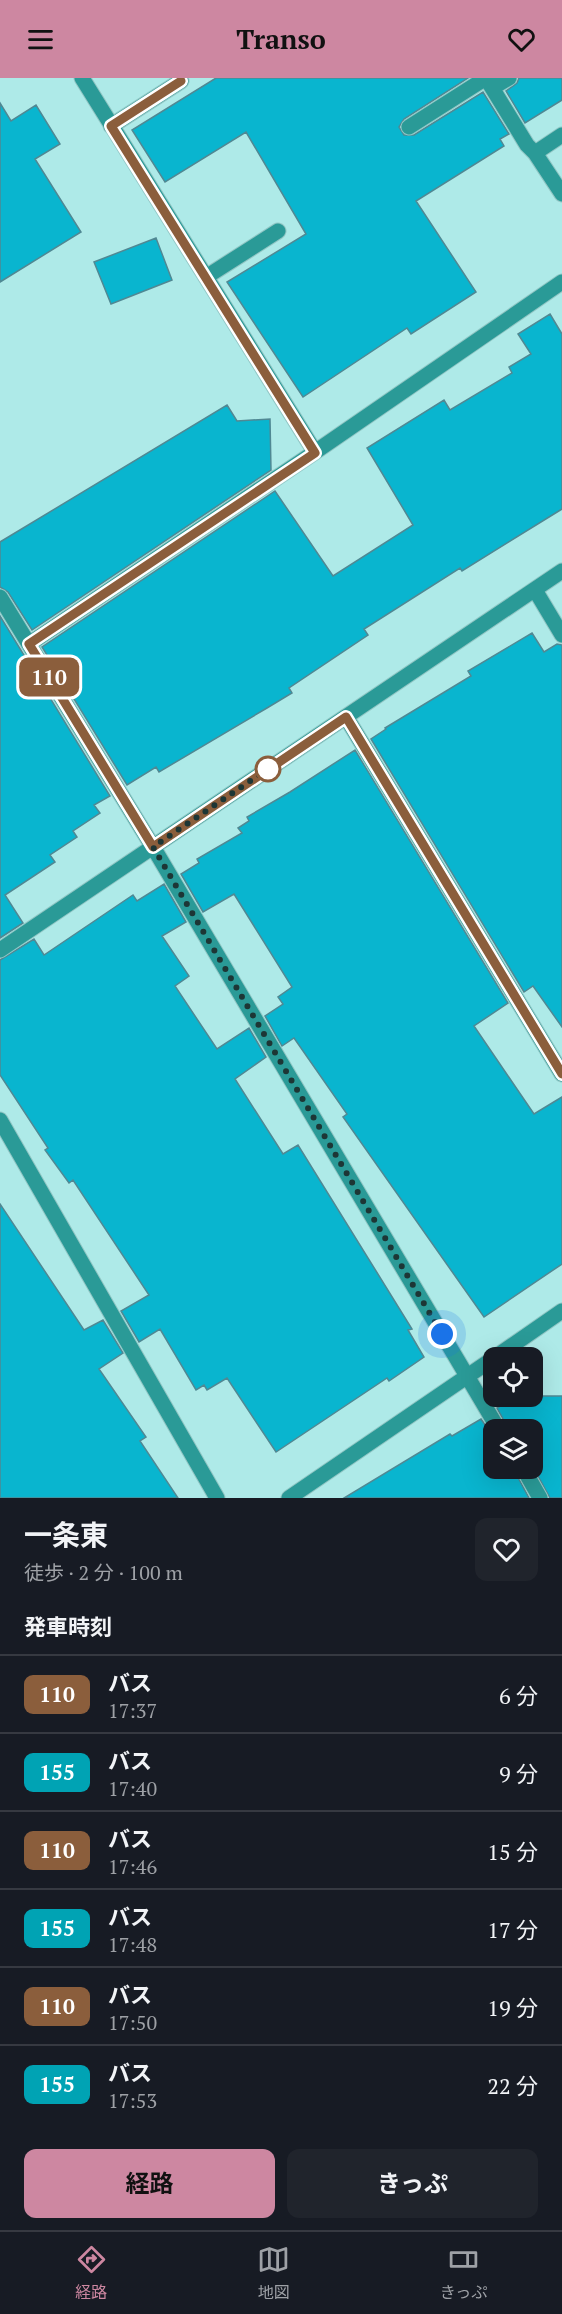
<!DOCTYPE html>
<html lang="ja">
<head>
<meta charset="utf-8">
<style>
	body { margin:0; font-family:"PT Serif","Noto Sans JP",serif; background:#20242c; color:#f1f3f6; height:100vh; display:flex; flex-direction:column; font-size:22px; white-space:nowrap }
	* { box-sizing:border-box; margin:0 }
	p { font-size:20px; color:#9ea1a6 }
	.icon { flex:none; width:33px; height:33px; fill:none; stroke:currentColor; stroke-width:2; stroke-linecap:round; stroke-linejoin:round }
	.map { position:relative; height:1420px; overflow:hidden }
	.drawer { display:flex; flex-direction:column; background:#171b24; flex:1 }
	.drawer>* { flex:none }
	.badge { padding:0 12px; border-radius:9px; font-size:21px; line-height:39px }
	.tools { position:absolute; left:483px; top:1269px; display:grid; gap:12px }
	.tools a { display:grid; place-items:center; width:60px; height:60px; border-radius:12px; background:#171b24; box-shadow:0 6px 24px #0002; font-size:30px }
	.you { position:absolute; width:30px; height:30px; margin:-15px; border:4px solid #fff; border-radius:50%; background:#1a73e8; box-shadow:0 0 0 9px #1a73e833 }
	.map>.badge { position:absolute; translate:-50% -50%; box-shadow:0 0 0 3px #fff }
	h2 { padding:0 24px; font-size:22px; line-height:54px }
	.round { display:grid; place-items:center; flex:none; width:63px; height:63px; border-radius:12px; background:#20242c }
	.overview { display:flex; align-items:center; justify-content:space-between; height:102px; padding:0 24px }
	h1 { font-size:28px; font-weight:700; line-height:45px }
	.primary-button { display:flex; gap:12px; margin-top:auto; padding:12px 24px }
	.primary-button a { flex:1; height:69px; border-radius:12px; background:#cd87a1; color:#111; font-size:24px; font-weight:700; line-height:69px; text-align:center }
	.primary-button a+a { background:#20242c; color:#f1f3f6 }
	ul { padding:0; list-style:none }
	li { display:flex; align-items:center; gap:18px; height:78px; padding:0 24px; border-top:2px solid #363941 }
	li div { flex:1 }
	li b { display:block; font-size:22px }
	li em { font-style:normal }
	li .badge { min-width:66px; font-weight:700; text-align:center }
	header { display:flex; justify-content:space-between; align-items:center; height:78px; padding:0 24px; background:#cd87a1; color:#111; font-size:27px; font-weight:700 }
	.dock { display:flex; justify-content:space-around; align-items:center; height:84px; border-top:2px solid #363941; background:#171b24; font-size:16px; color:#9ea1a6 }
	.dock a { display:grid; justify-items:center; gap:3px }
	.dock .selected { color:#cd87a1 }
	.map>svg:first-child { display:block }
	.building { fill:#09b5cf; stroke:#508893; stroke-width:1.5 }
	.lines { fill:none; stroke-linecap:round; stroke-linejoin:round }
	.minor-casing { stroke:#91c6c4; stroke-width:17 }
	.minor { stroke:#2a9a97; stroke-width:15 }
	.line-casing { stroke:#fff; stroke-width:14 }
	.line { stroke:#8b5e3c; stroke-width:9 }
	.walk { stroke:#1d3635; stroke-width:6; stroke-dasharray:0 10.8 }
	.stop-dot { fill:#fff; stroke:#8b5e3c; stroke-width:3 }
</style>
</head>
<body>
<header><svg class="icon" aria-label="menu" viewBox="0 0 24 24"><path d="M4 6h16M4 12h16M4 18h16"/></svg>Transo<svg class="icon" aria-label="heart" viewBox="0 0 24 24"><path d="M12 20l-8-8c-3-5 5-10 8-4 3-6 11-1 8 4z"/></svg></header>
<div class="map">
<svg width="562" height="1420" viewBox="0 0 562 1420">
	<rect width="100%" height="100%" fill="#aeeae8"/>
	<!-- building -->
	<path class="building" d="M216 0H468L404 41 399 49 404 57H414L483 14 509 56 500 61 504 68 416 123 476 214 411 256 407 250 303 319 227 204 306 156 246 54 165 104 132 52Z
		M519 0H562V22L525 45 506 13 517 5Z
		M0 25 11 43 36 27 60 66 35 81 81 154 0 204Z
		M156 160 172 202 111 226 94 184Z
		M550 236 562 256V431L462 493 460 490 364 551 368 557 289 610 292 615 267 630 159 694 156 689 127 707 42 569 275 413 333 498 413 447 367 370 444 322 450 332 512 295 509 289 531 276 518 256Z
		M227 327 237 343 270 341 271 392 32 552 8 514 0 509V464Z
		M0 538 110 718 94 727 100 735 73 753 77 759 50 777 55 784 5 817 23 845 0 860Z
		M532 555 544 574 557 566 562 567V949L533 908 524 914 371 661 386 651 385 650 471 598 468 593Z
		M355 672 508 925 474 948 534 1036 562 1019V1186L484 1239 343 1039 347 1036 294 960 282 968 265 938 283 926 278 919 292 909 234 816 203 834 181 796 199 785 197 781 242 755 238 750 249 743 247 739 290 714Z
		M164 806 186 844 162 858 189 898 175 908 217 971 249 950 266 979 235 1001 283 1076 298 1067 412 1251 408 1252 424 1279 389 1303 387 1300 276 1374 227 1300 207 1312 204 1307 196 1312 160 1251 139 1264 121 1233 149 1217 73 1102 69 1105 45 1072 48 1070 0 997V882L34 861 44 877 133 817 137 823Z
		M0 1126 84 1252 103 1242 123 1275 99 1291 146 1359 140 1363 178 1420H0Z
		M517 1318H562V1420H550L532 1387V1352H509L497 1330Z
		M481 1341 494 1360V1390H513L529 1420H344L450 1356 452 1358Z"/>
	<g class="lines">
		<!-- minor casing -->
		<g class="minor-casing">
			<path id="minor" d="M82 0 315 374
				M486 0 527 67 535 75 562 116
				M492 10 509 0
				M111 48 181 3
				M409 49 486 0
				M535 75 562 57
				M206 199 278 153
				M535 512 562 557
				M0 519 153 769 499 1352
				M29 566 315 374 562 204
				M346 639 562 996
				M0 872 562 493
				M0 1042 217 1420
				M494 1280 562 1233
				M523 1390 540 1420
				M289 1420 494 1280"/>
		</g>
		<!-- minor -->
		<use href="#minor" class="minor"/>
	</g>
	<g class="lines">
		<!-- line casing -->
		<g class="line-casing">
			<path id="line" d="M181 3 111 48 315 375 29 566 153 769 346 639 562 996"/>
		</g>
		<!-- line -->
		<use href="#line" class="line"/>
		<!-- walk -->
		<path class="walk" d="M268 691 153 769 442 1256"/>
	</g>
	<!-- markers -->
	<circle class="stop-dot" cx="268" cy="691" r="12"/>
</svg>
<div class="tools">
<a><svg class="icon" aria-label="locate" viewBox="0 0 24 24"><circle cx="12" cy="12" r="6"/><path d="M12 2v4M12 18v4M2 12h4M18 12h4"/></svg></a>
<a><svg class="icon" aria-label="layers" viewBox="0 0 24 24"><path d="M12 4l9 5-9 5-9-5zM3 14l9 5 9-5"/></svg></a>
</div>
<div class="you" style="left:442px;top:1256px"></div>
<b class="badge" style="left:49px;top:599px;background:#8b5e3c;color:#fff">110</b>
</div>
<section class="drawer">
<div class="overview"><div><h1>一条東</h1><p>徒歩 · 2 分 · 100 m</p></div><a class="round"><svg class="icon" aria-label="heart" viewBox="0 0 24 24"><path d="M12 20l-8-8c-3-5 5-10 8-4 3-6 11-1 8 4z"/></svg></a></div>
<h2>発車時刻</h2>
<ul>
<li><span class="badge" style="background:#8b5e3c;color:#fff">110</span><div><b>バス</b><p>17:37</p></div><em>6 分</em></li>
<li><span class="badge" style="background:#00a3b4;color:#fff">155</span><div><b>バス</b><p>17:40</p></div><em>9 分</em></li>
<li><span class="badge" style="background:#8b5e3c;color:#fff">110</span><div><b>バス</b><p>17:46</p></div><em>15 分</em></li>
<li><span class="badge" style="background:#00a3b4;color:#fff">155</span><div><b>バス</b><p>17:48</p></div><em>17 分</em></li>
<li><span class="badge" style="background:#8b5e3c;color:#fff">110</span><div><b>バス</b><p>17:50</p></div><em>19 分</em></li>
<li><span class="badge" style="background:#00a3b4;color:#fff">155</span><div><b>バス</b><p>17:53</p></div><em>22 分</em></li>
</ul>
<div class="primary-button"><a>経路</a><a>きっぷ</a></div>
</section>
<nav class="dock">
<a class="selected"><svg class="icon" aria-label="directions" viewBox="0 0 24 24"><path d="M12 3l9 9-9 9-9-9zM9 14v-3h6M13 9l2 2-2 2"/></svg>経路</a>
<a><svg class="icon" aria-label="map" viewBox="0 0 24 24"><path d="M3 6l6-2 6 2 6-2v14l-6 2-6-2-6 2zM9 4v14M15 6v14"/></svg>地図</a>
<a><svg class="icon" aria-label="tickets" viewBox="0 0 24 24"><path d="M3 7h18v10H3zM15 7v10"/></svg>きっぷ</a>
</nav>
</body>
</html>
